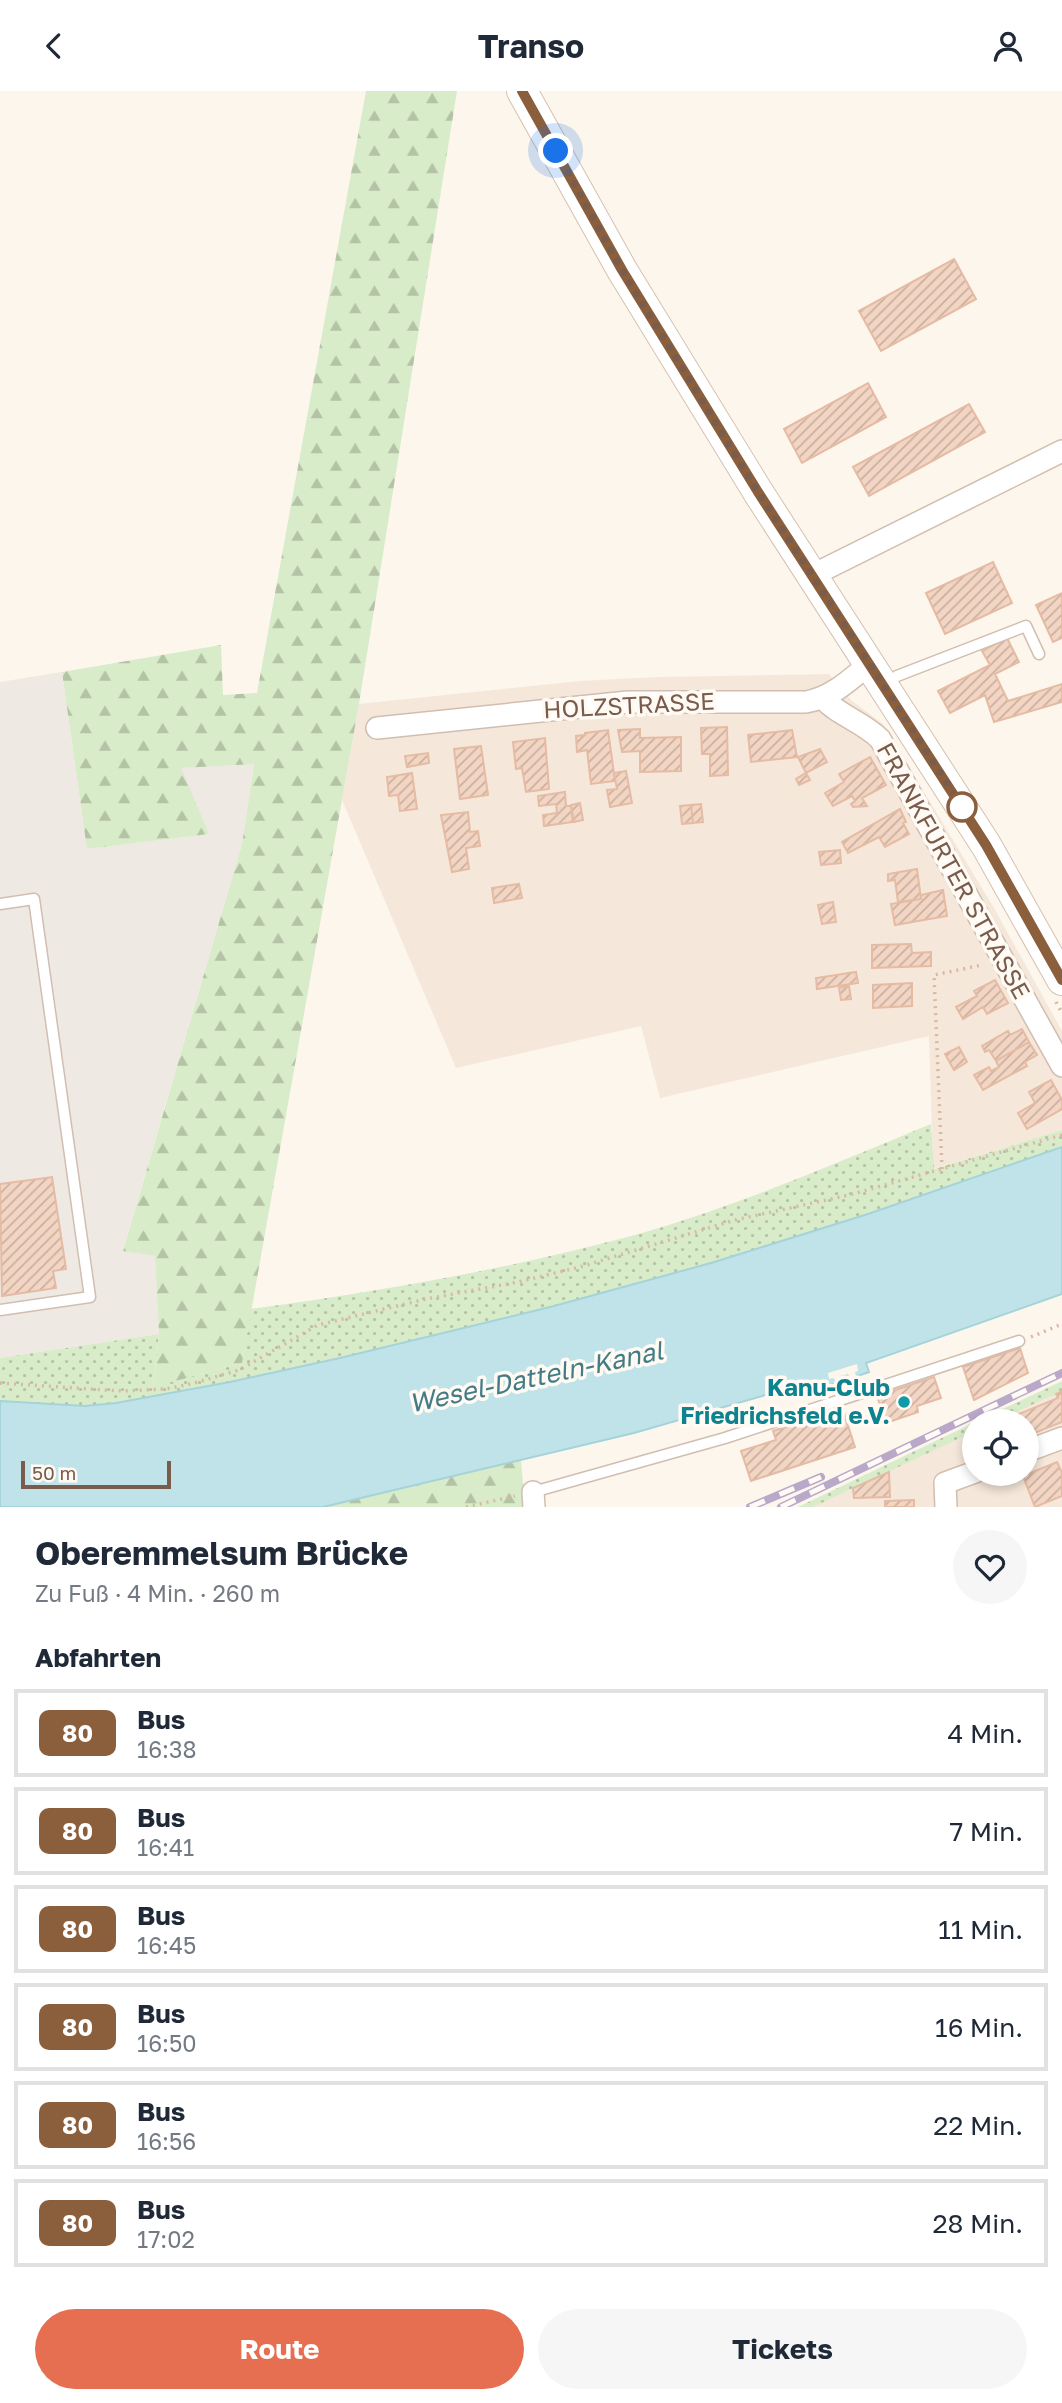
<!DOCTYPE html>
<html lang="de">
<head>
<meta charset="utf-8">
<style>
	body { margin:0; font-family:"Golos Text",sans-serif; background:#f6f6f7; color:#1f2937; height:100vh; display:flex; flex-direction:column; font-size:26px; white-space:nowrap }
	* { box-sizing:border-box; margin:0 }
	p { font-size:23px; color:#747a83 }
	.icon { flex:none; width:38px; height:38px; fill:none; stroke:currentColor; stroke-width:2; stroke-linecap:round; stroke-linejoin:round }
	.map { position:relative; height:1416px; overflow:hidden }
	.details { display:flex; flex-direction:column; background:#fff; flex:1 }
	.details>* { flex:none }
	.badge { padding:0 14px; border-radius:10px; font-size:24px; line-height:46px }
	.tools { position:absolute; left:962px; top:1318px; display:grid; gap:14px }
	.tools a { display:grid; place-items:center; width:77px; height:77px; border-radius:50%; background:#fff; box-shadow:0 4px 10px #0003; font-size:35px }
	.scale { position:absolute; left:21px; bottom:18px; width:150px; box-sizing:border-box; padding-left:7px; border:4px solid #7a5c4d; border-top:0; font-size:19px; line-height:24px; white-space:nowrap; color:#7a5c4d; -webkit-text-stroke:5px #fffaf3; paint-order:stroke }
	.you { position:absolute; width:35px; height:35px; margin:-18px; border:5px solid #fff; border-radius:50%; background:#1a73e8; box-shadow:0 0 0 10px #1a73e833 }
	.map>.badge { position:absolute; translate:-50% -50%; box-shadow:0 0 0 4px #fff }
	h2 { padding:0 35px; font-size:26px; line-height:63px }
	.round { display:grid; place-items:center; flex:none; width:74px; height:74px; border-radius:37px; background:#f6f6f7 }
	.summary { display:flex; align-items:center; justify-content:space-between; height:119px; padding:0 35px }
	h1 { font-size:33px; font-weight:700; line-height:52px }
	.action { display:flex; gap:14px; margin-top:auto; padding:14px 35px }
	.action a { flex:1; height:80px; border-radius:42px; background:#e76f51; color:#fff; font-size:28px; font-weight:700; line-height:80px; text-align:center }
	.action a+a { background:#f6f6f7; color:#1f2937 }
	ul { padding:0; list-style:none }
	li { display:flex; align-items:center; gap:21px; height:88px; margin:0 14px 10px; padding:0 21px; border:4px solid #e0e1e3; border-radius:0px }
	li div { flex:1 }
	li b { display:block; font-size:26px }
	li em { font-style:normal }
	li .badge { min-width:77px; font-weight:700; text-align:center }
	header { display:flex; justify-content:space-between; align-items:center; height:91px; padding:0 35px; background:#fff; font-size:32px; font-weight:700 }
	.map>svg:first-child { display:block }
	.residential { fill:#f5e8da }
	.industrial { fill:#efe9e4 }
	.grass { fill:url(#grass-dots) }
	.forest { fill:url(#forest-firs) }
	.water { fill:#bfe3e8; stroke:#a5d3da; stroke-width:2 }
	.pier { fill:#fdf6ec }
	.building { fill:url(#building-hatch); stroke:#e6bba3; stroke-width:2 }
	.lines { fill:none; stroke-linecap:round; stroke-linejoin:round }
	.service-casing { stroke:#d1beb0; stroke-width:13 }
	.minor-casing { stroke:#d1beb0; stroke-width:24 }
	.secondary-casing { stroke:#d6c0b0; stroke-width:32 }
	.path { stroke:#d9b8a5; stroke-width:3.5; stroke-dasharray:2 5; stroke-linecap:butt }
	.service { stroke:#fff; stroke-width:10 }
	.minor { stroke:#fff; stroke-width:21 }
	.secondary { stroke:#fff; stroke-width:30 }
	.rail-casing { stroke:#b9a8c9; stroke-width:8 }
	.rail { stroke:#fffaf3; stroke-width:5; stroke-dasharray:16; stroke-linecap:butt }
	.line-casing { stroke:#fff; stroke-width:16 }
	.line { stroke:#8b5e3c; stroke-width:10 }
	.walk { stroke:#7a5c4d; stroke-width:7; stroke-dasharray:0 12.6 }
	.stop-dot { fill:#fff; stroke:#8b5e3c; stroke-width:3.5 }
	.culture-dot { fill:#0f9aa8; stroke:#fffaf3; stroke-width:2.5 }
	.labels { text-anchor:middle; stroke-width:7; stroke-linejoin:round; paint-order:stroke }
	.street-label { font-size:24px; fill:#7a5c4d; stroke:#fffaf3 }
	.culture-label { font-size:24px; font-weight:bold; fill:#0d838f; stroke:#fffaf3; text-anchor:end }
	.water-label { font-size:26px; font-style:italic; fill:#437c86; stroke:#fffaf3 }
</style>
</head>
<body>
<header><svg class="icon" aria-label="back" viewBox="0 0 24 24"><path d="M15 5l-7 7 7 7"/></svg>Transo<svg class="icon" aria-label="person" viewBox="0 0 24 24"><circle cx="12" cy="8" r="4"/><path d="M4 21q1-7 8-7t8 7"/></svg></header>
<div class="map">
<svg width="1062" height="1416" viewBox="0 0 1062 1416">
	<defs>
		<pattern id="grass-dots" width="8" height="8" patternUnits="userSpaceOnUse" patternTransform="scale(1.75)"><rect width="8" height="8" fill="#d8ecc9"/><path d="M2 2h.1M6 6h.1" fill="none" stroke="#b4c2a5" stroke-width="1.8" stroke-linecap="round"/></pattern>
		<pattern id="forest-firs" width="22" height="20" patternUnits="userSpaceOnUse" patternTransform="scale(1.75)"><rect width="22" height="20" fill="#d8ecc9"/><path d="M5 1l3.5 6h-7zM16 11l3.5 6h-7z" fill="#b4c2a5"/></pattern>
		<pattern id="building-hatch" width="6" height="6" patternUnits="userSpaceOnUse" patternTransform="scale(1.75)"><rect width="6" height="6" fill="#f3d5c3"/><path d="M-1 1l2-2M0 6l6-6M5 7l2-2" fill="none" stroke="#cab0a1"/></pattern>
	</defs>
	<rect width="100%" height="100%" fill="#fdf6ec"/>
	<!-- residential -->
	<path class="residential" d="M829 583 851 609 883 633 994 817 1062 940V1039L933 1078 929 945 660 1007 641 935 456 977 342 709 359 613 580 590 658 586Z
		M1062 1299V1416H813L975 1339V1382H1027V1330H995Z"/>
	<!-- industrial -->
	<path class="industrial" d="M62 581 87 758 208 743 180 677 254 672 242 753 123 1159 155 1165 159 1243 0 1267V591Z"/>
	<!-- grass -->
	<path class="grass" d="M931 1033 934 1078 1062 1039V1056L868 1123 712 1172 554 1215 340 1267 230 1291 116 1312 85 1315 0 1310V1267L159 1243 153 1295 242 1272 251 1218C373 1201 493 1181 612 1150 722 1122 826 1076 931 1033Z
		M1062 1290V1300L996 1330H977Z
		M975 1331V1340L813 1416H798Z"/>
	<!-- forest -->
	<path class="forest" d="M366 0H457L359 613 242 1272 153 1296 159 1243 155 1165 123 1160 242 753 254 673 181 677 209 743 87 758 62 581 221 554 223 604 257 602Z
		M521 1369 525 1416H323Z"/>
	<!-- water -->
	<path class="water" d="M1062 1056V1203L866 1272 869 1281 810 1301 807 1292 634 1342 323 1416H0V1310L85 1315 116 1312 230 1291 340 1267 554 1215 711 1172 868 1123Z"/>
	<!-- pier -->
	<path class="pier" d="M857 1273 858 1280 855 1281 856 1285 850 1287 848 1283 840 1285 841 1290 836 1292 834 1287 829 1288 828 1282Z"/>
	<!-- building -->
	<path class="building" d="M954 168 976 208 881 260 859 220Z
		M868 292 886 326 802 372 784 338Z
		M969 313 985 341 869 405 853 376Z
		M993 471 1012 512 945 543 926 502Z
		M1062 502V547L1053 551 1036 514Z
		M1007 547 1019 571 995 583 1008 610 1062 593V611L994 631 985 604 950 622 938 600 990 574 982 560Z
		M727 636 728 684 710 685V663H702L701 637Z
		M640 638V647L681 646V680L640 681V660L622 661 618 639Z
		M608 639 615 690 591 693 587 659 577 661 576 645 585 644V642Z
		M792 639 797 666 751 671 748 644Z
		M545 647 549 698 526 701 522 677 516 678 513 651Z
		M481 655 488 704 460 708 454 658Z
		M820 658 827 671 806 682 798 666Z
		M428 662 429 672 407 676 405 665Z
		M870 666 886 694 862 707 867 715 853 716 851 713 855 710 852 705 833 715 825 702 844 691 839 683Z
		M626 680 632 712 610 716 607 699 617 698 614 682Z
		M412 682 417 718 400 720 398 704 389 705 387 686Z
		M806 682 810 689 799 694 796 688Z
		M565 701 566 715H571L573 731 544 735 543 724 557 722 556 713 539 715 538 705Z
		M580 712 583 729 574 731 571 714Z
		M701 713 703 731 693 732 691 714Z
		M691 714 693 732 682 733 680 715Z
		M900 718 906 731 903 732 909 743 885 756 879 746 848 762 842 751Z
		M468 721 470 741 478 740 480 755 466 757 469 778 452 781 441 724Z
		M840 759 841 772 821 774 819 761Z
		M917 778 921 808 898 811 895 789 888 790V783Z
		M519 793 522 807 494 812 492 797Z
		M943 799 947 825 895 834 891 813 921 808V804Z
		M833 811 836 831 822 833 818 814Z
		M911 853 912 862 931 861V875L872 877V854Z
		M856 881 858 892 817 898 816 887Z
		M995 889 1008 912 987 923 983 916 963 928 956 916 977 905 974 900Z
		M912 892V915L873 917V894Z
		M849 895 851 908 841 909 839 897Z
		M1022 938 1029 951 996 970 989 959 985 961 982 955 1008 940 1010 944Z
		M1029 951 1037 964 1025 971 1027 975 983 999 974 984 989 976 991 980 999 976 996 970Z
		M959 956 967 971 954 979 945 963Z
		M1051 989 1062 1009V1018L1027 1038 1018 1022 1035 1012 1029 1001Z
		M52 1086 66 1178 53 1180 56 1197 2 1205 0 1093Z
		M1020 1257 1028 1282 974 1309 963 1276Z
		M934 1286 941 1307 917 1315 918 1321 886 1332 877 1305Z
		M1062 1300V1331L1027 1345V1330H1002L1058 1307 1056 1303Z
		M844 1322 855 1356 751 1390 741 1360 776 1349 773 1340 807 1329 809 1334Z
		M1057 1371 1062 1382V1405L1035 1416 1023 1385Z
		M889 1381 890 1406 854 1407 853 1397Z
		M914 1409V1416H885V1410Z"/>
	<g class="lines">
		<!-- service casing -->
		<g class="service-casing">
			<path id="service" d="M885 593 897 585 1026 535 1039 563
				M0 813 34 808 90 1206 0 1219
				M533 1401 725 1347 1019 1250"/>
		</g>
		<!-- minor casing -->
		<g class="minor-casing">
			<path id="minor" d="M813 484 1062 360
				M823 607C837 624 862 630 880 648L1062 975
				M377 637 628 611H806C831 607 850 589 869 573
				M1027 1360 1062 1347
				M533 1401 534 1416
				M946 1416 945 1392 975 1381"/>
		</g>
		<!-- secondary casing -->
		<g class="secondary-casing">
			<path id="secondary" d="M522 0 622 179 758 401 986 754 1062 889"/>
		</g>
		<!-- path -->
		<path class="path" d="M1056 911 1062 922
			M942 1078 934 884 982 874
			M1031 1246 1062 1233
			M0 1292 121 1300 165 1298 191 1293 239 1279 318 1234 426 1208 518 1191 580 1176 735 1129 849 1104 1062 1044
			M466 1416 515 1405"/>
		<!-- service -->
		<use href="#service" class="service"/>
		<!-- minor -->
		<use href="#minor" class="minor"/>
		<!-- secondary -->
		<use href="#secondary" class="secondary"/>
		<!-- rail casing -->
		<g class="rail-casing">
			<path id="rail" d="M750 1416 821 1386
				M781 1416 1062 1282"/>
		</g>
		<!-- rail -->
		<use href="#rail" class="rail"/>
	</g>
	<g class="lines">
		<!-- line casing -->
		<g class="line-casing">
			<path id="line" d="M522 0 622 179 758 401 986 754 1062 889"/>
		</g>
		<!-- line -->
		<use href="#line" class="line"/>
		<!-- walk -->
		<path class="walk" d="M556 60 622 179 758 401 964 718 962 716"/>
	</g>
	<!-- markers -->
	<circle class="stop-dot" cx="962" cy="716" r="14"/>
	<circle class="culture-dot" cx="904" cy="1311" r="7"/>
	<g class="labels">
		<!-- street labels -->
		<g class="street-label">
			<text transform="translate(629 615) rotate(-3)" y="8">HOLZSTRASSE</text>
			<text transform="translate(953 780) rotate(61)" y="8">FRANKFURTER STRASSE</text>
		</g>
		<!-- culture labels -->
		<g class="culture-label">
			<text x="890" y="1305">Kanu-Club<tspan x="890" dy="28">Friedrichsfeld e.V.</tspan></text>
		</g>
		<!-- water labels -->
		<g class="water-label">
			<text transform="translate(536 1286) rotate(-12)" y="9">Wesel-Datteln-Kanal</text>
		</g>
	</g>
</svg>
<div class="tools">
<a><svg class="icon" aria-label="locate" viewBox="0 0 24 24"><circle cx="12" cy="12" r="6"/><path d="M12 2v4M12 18v4M2 12h4M18 12h4"/></svg></a>
</div>
<div class="scale">50 m</div>
<div class="you" style="left:556px;top:60px"></div>
</div>
<section class="details">
<div class="summary"><div><h1>Oberemmelsum Brücke</h1><p>Zu Fuß · 4 Min. · 260 m</p></div><a class="round"><svg class="icon" aria-label="heart" viewBox="0 0 24 24"><path d="M12 20l-8-8c-3-5 5-10 8-4 3-6 11-1 8 4z"/></svg></a></div>
<h2>Abfahrten</h2>
<ul>
<li><span class="badge" style="background:#8b5e3c;color:#fff">80</span><div><b>Bus</b><p>16:38</p></div><em>4 Min.</em></li>
<li><span class="badge" style="background:#8b5e3c;color:#fff">80</span><div><b>Bus</b><p>16:41</p></div><em>7 Min.</em></li>
<li><span class="badge" style="background:#8b5e3c;color:#fff">80</span><div><b>Bus</b><p>16:45</p></div><em>11 Min.</em></li>
<li><span class="badge" style="background:#8b5e3c;color:#fff">80</span><div><b>Bus</b><p>16:50</p></div><em>16 Min.</em></li>
<li><span class="badge" style="background:#8b5e3c;color:#fff">80</span><div><b>Bus</b><p>16:56</p></div><em>22 Min.</em></li>
<li><span class="badge" style="background:#8b5e3c;color:#fff">80</span><div><b>Bus</b><p>17:02</p></div><em>28 Min.</em></li>
</ul>
<div class="action"><a>Route</a><a>Tickets</a></div>
</section>
</body>
</html>
